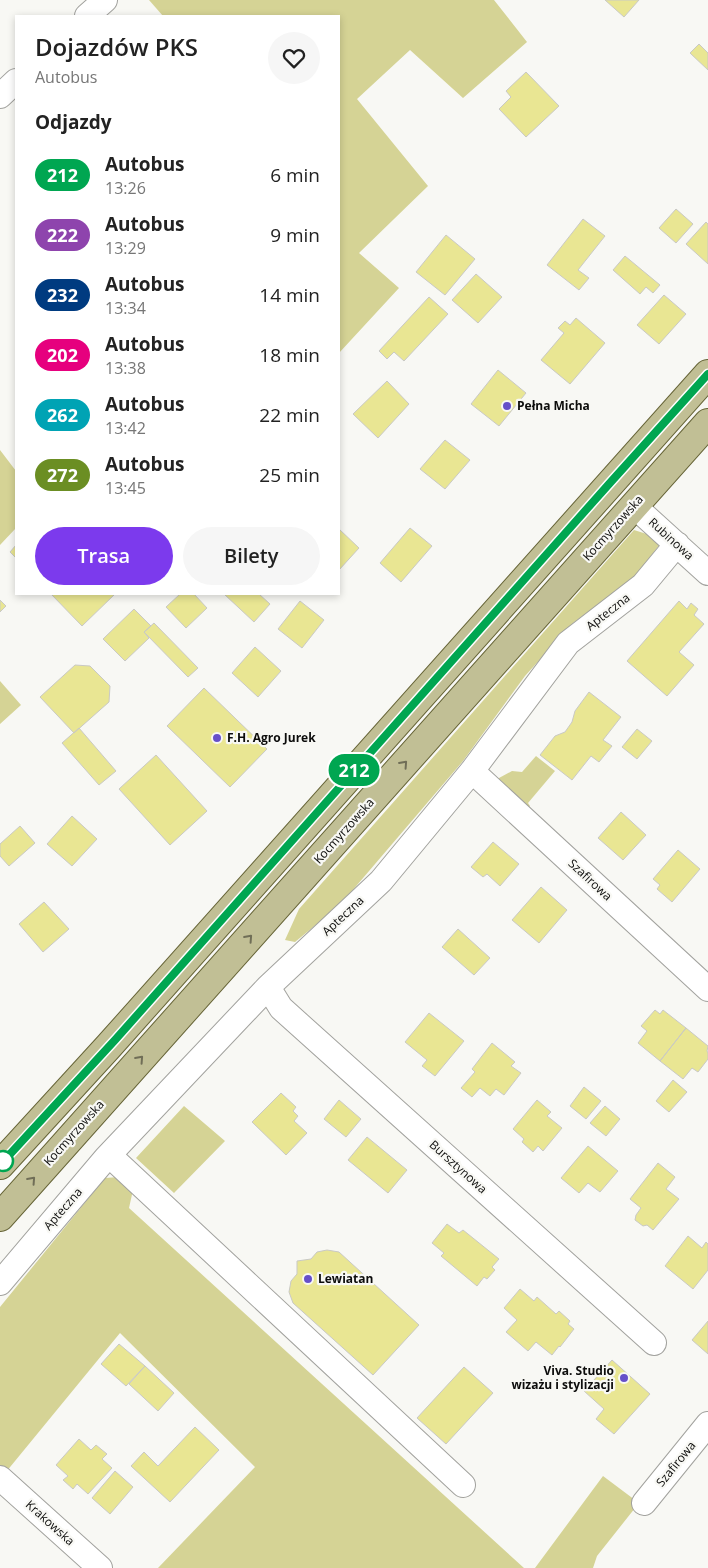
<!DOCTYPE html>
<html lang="pl">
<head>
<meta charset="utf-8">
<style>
	body { margin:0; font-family:"Open Sans",sans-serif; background:#f6f6f6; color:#222; height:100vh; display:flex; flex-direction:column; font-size:19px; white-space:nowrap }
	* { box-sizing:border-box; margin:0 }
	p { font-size:16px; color:#767676 }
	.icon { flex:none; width:28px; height:28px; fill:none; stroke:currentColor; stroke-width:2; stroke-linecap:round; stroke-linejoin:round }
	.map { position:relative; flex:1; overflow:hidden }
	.sheet { position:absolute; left:15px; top:15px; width:325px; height:580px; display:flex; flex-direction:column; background:#fff; border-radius:0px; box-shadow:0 2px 8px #0003 }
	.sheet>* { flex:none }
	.badge { padding:0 10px; border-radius:16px; font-size:18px; line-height:32px }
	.map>.badge { position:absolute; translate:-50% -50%; box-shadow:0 0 0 2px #fff }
	h2 { padding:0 20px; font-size:19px; line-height:45px }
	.round { display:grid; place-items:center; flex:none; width:52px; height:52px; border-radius:26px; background:#f6f6f6 }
	.summary { display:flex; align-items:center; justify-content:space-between; height:85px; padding:0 20px }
	h1 { font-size:24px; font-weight:600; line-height:38px }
	.cta { display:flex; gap:10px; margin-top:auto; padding:10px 20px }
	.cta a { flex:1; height:58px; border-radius:30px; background:#7c3aed; color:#fff; font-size:20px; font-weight:600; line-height:58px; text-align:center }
	.cta a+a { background:#f6f6f6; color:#222 }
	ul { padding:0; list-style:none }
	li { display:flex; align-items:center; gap:15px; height:60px; padding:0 20px }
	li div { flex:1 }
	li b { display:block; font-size:19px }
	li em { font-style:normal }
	li .badge { min-width:55px; font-weight:700; text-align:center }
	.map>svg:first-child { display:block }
	.green { fill:#d5d395 }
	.building { fill:#e9e693; stroke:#c9c9c5 }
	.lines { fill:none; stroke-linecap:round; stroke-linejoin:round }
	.minor-casing { stroke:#a2a29e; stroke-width:26 }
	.major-casing { stroke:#666437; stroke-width:30 }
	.minor { stroke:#fff; stroke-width:24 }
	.major { stroke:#c1bf95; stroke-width:28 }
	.oneway { stroke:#706e57 }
	.line-casing { stroke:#fff; stroke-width:11 }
	.line { stroke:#00a651; stroke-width:8 }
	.poi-dot { fill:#6650c9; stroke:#f8f8f4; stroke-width:2 }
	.stop-dot { fill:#fff; stroke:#00a651; stroke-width:2.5 }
	.labels { text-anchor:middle; stroke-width:4.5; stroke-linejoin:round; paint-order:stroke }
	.poi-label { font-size:12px; font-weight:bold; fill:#0c0c0b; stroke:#f8f8f4; text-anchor:start }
	.street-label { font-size:12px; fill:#0c0c0b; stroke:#f8f8f4 }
</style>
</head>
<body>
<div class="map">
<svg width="708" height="1568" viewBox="0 0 708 1568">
	<rect width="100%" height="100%" fill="#f8f8f4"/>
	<!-- green -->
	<path class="green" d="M149 0H494L527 42 463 98 410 50 357 99 428 186 359 253 399 288 339 353V16H163Z
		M0 450 16 471V528L0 545Z
		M634 530 653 536 660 544 634 578 573 623 525 676 463 761 340 905 295 942 285 940 299 909Z
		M0 681 21 705 0 724Z
		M536 756 555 771 528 803 530 806 528 808 499 783V778L512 771 522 772Z
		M184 1106 225 1141 174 1193 136 1158Z
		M119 1177 133 1190 129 1208 524 1568H158L255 1467 120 1333 6 1472 0 1465V1307L105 1178Z
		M603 1476 639 1503 597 1556 593 1568H535Z"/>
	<!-- building -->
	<path class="building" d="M605 0H639L624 17Z
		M699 44 708 53V70L690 53Z
		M526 72 559 106 526 137 499 109 511 97 506 91Z
		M676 209 693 224 676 243 659 228Z
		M583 219 605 236 578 270 589 278 579 290 547 265Z
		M706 222 708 224V264L686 244Z
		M446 235 475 259 445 295 416 272Z
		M625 256 660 285 653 293 646 287 640 294 613 270Z
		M476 274 502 297 478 323 452 300Z
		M664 295 686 314 659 344 637 325Z
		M429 297 448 314 404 361 394 352 387 359 379 351Z
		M576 318 605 343 570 384 541 360 564 333 558 328 565 321 570 325Z
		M498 370 526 393 499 426 471 404Z
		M387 381 409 404 378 438 353 414Z
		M445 440 470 460 445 489 420 469Z
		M410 528 432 546 401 582 380 563Z
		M339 529 359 548 339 570Z
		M16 545V558L10 552Z
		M51 594H115L82 626Z
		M180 594H194L207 608 186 628 166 607Z
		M224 594H259L270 604 254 622Z
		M0 600 6 606 0 612Z
		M300 601 324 620 302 648 278 629Z
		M679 601 687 609 691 603 698 609 694 615 704 624 679 652 694 665 667 696 627 661Z
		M134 609 151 626 144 632 149 638 125 661 103 639Z
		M154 623 198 668 188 677 144 632Z
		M255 647 281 671 258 697 232 673Z
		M75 665 90 666 110 686 109 702 74 733 40 697Z
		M204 688 267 749 230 787 167 726Z
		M589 692 621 717 603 740 612 746 599 762 591 756 572 780 540 755 555 736 565 732 572 722 575 711Z
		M79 728 116 771 99 785 62 743Z
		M637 729 652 741 637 759 622 747Z
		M156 755 207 811 170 845 119 789Z
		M621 812 646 835 623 860 598 838Z
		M72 816 97 839 72 866 47 844Z
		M20 826 35 843 9 866 0 856V844Z
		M493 842 519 864 500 886 487 874 483 877 471 867Z
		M678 850 700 869 672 902 657 889 660 885 653 879Z
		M541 887 567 910 539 943 512 920Z
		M44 902 69 929 43 952 19 924Z
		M458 929 490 958 474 975 442 947Z
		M655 1010 660 1014 663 1010 686 1028 660 1061 638 1043 647 1031 641 1026Z
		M429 1013 464 1041 435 1076 422 1066 427 1060 405 1042Z
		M686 1028 708 1046 707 1051 708 1053V1059L698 1072 692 1068 683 1079 660 1061Z
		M492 1043 515 1062 511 1066 521 1073 504 1095 496 1089 490 1096 480 1088 472 1097 461 1088 475 1072 472 1069Z
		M673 1080 687 1092 669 1112 656 1101Z
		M584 1087 601 1101 586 1119 570 1106Z
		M281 1093 296 1107 293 1111 298 1116 294 1121 307 1133 286 1155 252 1122Z
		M339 1100 361 1119 346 1137 324 1119Z
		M537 1100 551 1112 547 1116 562 1128 543 1151 538 1146 533 1152 522 1142 524 1139 513 1129Z
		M605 1106 620 1119 606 1136 590 1123Z
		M367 1137 407 1170 388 1193 348 1160Z
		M588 1146 618 1171 600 1192 588 1183 579 1193 561 1178Z
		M658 1163 675 1177 666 1189 679 1199 653 1230 647 1225 643 1226 635 1220 636 1215 641 1208 630 1199Z
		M447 1224 459 1233 463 1230 499 1259 492 1267 495 1270 487 1279 484 1277 477 1286 441 1256 444 1253 432 1243Z
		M688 1236 702 1248 706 1242 708 1244V1270L693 1289 665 1266Z
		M327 1250 339 1252 419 1325 373 1375 293 1303 289 1292 291 1281 297 1274V1261L311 1259 317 1252Z
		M520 1289 534 1301 537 1297 556 1314 559 1311 570 1321 568 1324 574 1329 560 1347 559 1346 552 1355 536 1342 528 1351 506 1332 517 1320 504 1308Z
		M708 1321V1354L692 1340Z
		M119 1344 145 1366 126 1386 101 1364Z
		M612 1360 650 1394 614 1434 596 1419 604 1409 584 1391Z
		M145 1366 174 1393 158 1411 129 1384Z
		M464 1367 493 1393 446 1444 417 1418Z
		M195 1427 219 1450 170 1502 131 1466 144 1452 158 1466Z
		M79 1439 91 1450 96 1445 107 1454 102 1459 112 1468 88 1494 77 1484 73 1489 63 1480 68 1476 56 1465Z
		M115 1471 133 1487 110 1514 92 1498Z"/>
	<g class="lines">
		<!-- minor casing -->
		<g class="minor-casing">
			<path id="minor" d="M87 16 105 0
				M0 96 16 81
				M633 505 708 573
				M472 771 708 989
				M268 987 281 1008 654 1343
				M109 1155 463 1485
				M0 1283 106 1158 268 987 381 881 472 771 568 643 643 585 677 544
				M0 1478 100 1568
				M644 1503 708 1424"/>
		</g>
		<!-- major casing -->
		<g class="major-casing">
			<path id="major" d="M0 1165 108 1047 708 374
				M0 1217 708 423"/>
		</g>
		<!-- minor -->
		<use href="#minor" class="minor"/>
		<!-- major -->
		<use href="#major" class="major"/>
	</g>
	<!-- one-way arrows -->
	<defs><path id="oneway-chevron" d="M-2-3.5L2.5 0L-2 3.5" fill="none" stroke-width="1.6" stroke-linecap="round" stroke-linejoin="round" transform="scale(1.25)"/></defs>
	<g class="oneway">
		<use href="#oneway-chevron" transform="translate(404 764) rotate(-48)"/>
		<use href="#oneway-chevron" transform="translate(249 938) rotate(-48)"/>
		<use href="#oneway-chevron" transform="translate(140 1059) rotate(-48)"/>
		<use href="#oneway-chevron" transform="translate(32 1180) rotate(-48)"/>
	</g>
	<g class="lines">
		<!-- line casing -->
		<g class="line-casing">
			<path id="line" d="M0 1165 115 1040 609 484 708 374"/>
		</g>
		<!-- line -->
		<use href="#line" class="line"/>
	</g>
	<!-- markers -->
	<g class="poi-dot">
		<circle cx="507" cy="406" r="5"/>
		<circle cx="217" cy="738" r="5"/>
		<circle cx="308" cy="1279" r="5"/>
		<circle cx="624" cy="1378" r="5"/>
	</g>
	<circle class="stop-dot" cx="3" cy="1161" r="10"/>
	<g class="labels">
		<!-- poi labels -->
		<g class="poi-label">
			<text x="517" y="410">Pełna Micha</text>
			<text x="227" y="742">F.H. Agro Jurek</text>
			<text x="318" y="1283">Lewiatan</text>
			<text x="614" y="1375" text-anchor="end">Viva. Studio<tspan x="614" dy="14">wizażu i stylizacji</tspan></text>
		</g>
		<!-- street labels -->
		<g class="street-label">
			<text transform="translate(613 528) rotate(-48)" y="4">Kocmyrzowska</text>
			<text transform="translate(671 539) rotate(42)" y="4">Rubinowa</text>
			<text transform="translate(608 612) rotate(-38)" y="4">Apteczna</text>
			<text transform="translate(344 831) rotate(-48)" y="4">Kocmyrzowska</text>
			<text transform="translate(590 880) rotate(43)" y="4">Szafirowa</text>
			<text transform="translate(343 916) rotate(-43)" y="4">Apteczna</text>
			<text transform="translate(74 1133) rotate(-48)" y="4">Kocmyrzowska</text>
			<text transform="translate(458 1167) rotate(42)" y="4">Bursztynowa</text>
			<text transform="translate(63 1209) rotate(-49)" y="4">Apteczna</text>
			<text transform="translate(676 1464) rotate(-51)" y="4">Szafirowa</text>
			<text transform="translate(50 1523) rotate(42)" y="4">Krakowska</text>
		</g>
	</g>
</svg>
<b class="badge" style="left:354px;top:770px;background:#00a651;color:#fff">212</b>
<section class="sheet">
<div class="summary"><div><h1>Dojazdów PKS</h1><p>Autobus</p></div><a class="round"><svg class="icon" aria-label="heart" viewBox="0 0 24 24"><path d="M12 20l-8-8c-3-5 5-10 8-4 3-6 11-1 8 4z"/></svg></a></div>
<h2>Odjazdy</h2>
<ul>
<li><span class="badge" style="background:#00a651;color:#fff">212</span><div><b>Autobus</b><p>13:26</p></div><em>6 min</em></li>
<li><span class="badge" style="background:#8e44ad;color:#fff">222</span><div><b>Autobus</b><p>13:29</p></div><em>9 min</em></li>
<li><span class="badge" style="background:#003b80;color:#fff">232</span><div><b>Autobus</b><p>13:34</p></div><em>14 min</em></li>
<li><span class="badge" style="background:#e6007e;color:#fff">202</span><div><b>Autobus</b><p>13:38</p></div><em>18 min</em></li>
<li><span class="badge" style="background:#00a3b4;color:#fff">262</span><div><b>Autobus</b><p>13:42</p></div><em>22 min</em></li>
<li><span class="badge" style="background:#6b8e23;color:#fff">272</span><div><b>Autobus</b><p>13:45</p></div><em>25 min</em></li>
</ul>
<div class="cta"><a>Trasa</a><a>Bilety</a></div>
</section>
</div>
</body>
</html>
